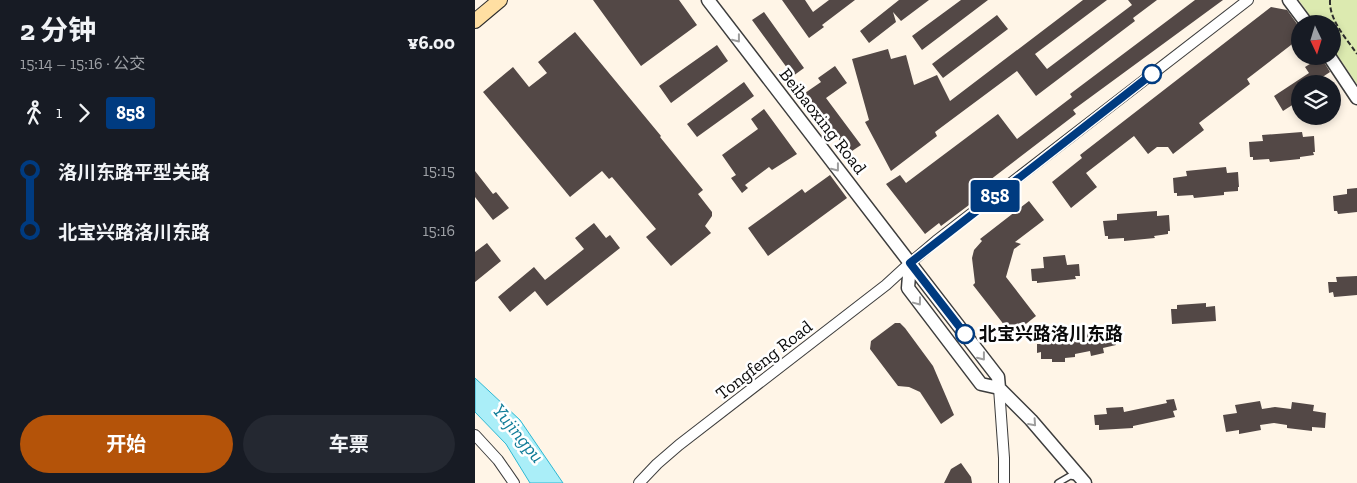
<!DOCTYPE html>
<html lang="zh">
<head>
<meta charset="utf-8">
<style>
	body { margin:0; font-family:"Zilla Slab","Noto Sans SC",serif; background:#242831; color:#f1f3f6; height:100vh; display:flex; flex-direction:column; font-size:19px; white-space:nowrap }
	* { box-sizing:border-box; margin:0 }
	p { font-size:16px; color:#9ea1a6 }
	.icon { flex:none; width:28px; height:28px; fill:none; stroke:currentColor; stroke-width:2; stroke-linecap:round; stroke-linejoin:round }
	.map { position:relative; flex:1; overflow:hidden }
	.side { display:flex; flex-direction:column; background:#171b24; width:475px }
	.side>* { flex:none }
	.badge { padding:0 10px; border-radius:4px; font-size:18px; line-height:32px }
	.needle { width:32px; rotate:176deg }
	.controls { position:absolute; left:816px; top:15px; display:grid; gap:10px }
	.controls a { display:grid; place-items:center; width:50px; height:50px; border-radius:50%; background:#171b24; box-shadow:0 2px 8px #0003; font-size:25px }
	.map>.badge { position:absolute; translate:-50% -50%; box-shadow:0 0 0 2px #fff }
	.legs { display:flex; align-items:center; gap:8px; height:55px; padding:0 20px; font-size:16px }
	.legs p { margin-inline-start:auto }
	.overview { display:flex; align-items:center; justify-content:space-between; height:85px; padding:0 20px }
	h1 { font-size:28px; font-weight:700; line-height:38px }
	.action { display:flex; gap:10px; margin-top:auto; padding:10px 20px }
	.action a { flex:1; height:58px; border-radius:30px; background:#b45309; color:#fff; font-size:20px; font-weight:700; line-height:58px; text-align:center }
	.action a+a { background:#242831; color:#f1f3f6 }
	ul { padding:0 20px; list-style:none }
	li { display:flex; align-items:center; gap:18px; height:60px; font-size:19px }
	li i { display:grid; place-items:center; width:8px; height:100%; margin:0 6px; background:currentColor }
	li i::after { content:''; width:12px; height:12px; margin:-6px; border:4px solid; border-radius:50%; background:#171b24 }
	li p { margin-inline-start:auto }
	li:first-child i { background:linear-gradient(#0000 50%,currentColor 0) }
	li:last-child i { background:linear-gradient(currentColor 50%,#0000 0) }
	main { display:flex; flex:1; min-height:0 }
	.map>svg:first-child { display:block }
	.green { fill:#dceab0 }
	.water { fill:#aaeef8; stroke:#2eb7d2 }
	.building { fill:#534846 }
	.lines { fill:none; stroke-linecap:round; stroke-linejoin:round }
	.service-casing { stroke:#3d3d3d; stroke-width:8 }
	.minor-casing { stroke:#3d3d3d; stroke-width:12 }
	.tertiary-casing { stroke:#3d3d3d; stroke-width:15 }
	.secondary-casing { stroke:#2c2c2c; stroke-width:16 }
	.path { stroke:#2c2c2c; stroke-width:2; stroke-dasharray:5 2.5; stroke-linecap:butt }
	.service { stroke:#fff; stroke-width:5 }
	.minor { stroke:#fff; stroke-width:10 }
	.tertiary { stroke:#fff; stroke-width:12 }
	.secondary { stroke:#ffdfa2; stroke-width:14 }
	.oneway { stroke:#9d9d9d }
	.line-1-casing { stroke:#fff; stroke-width:11 }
	.line-1 { stroke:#003b80; stroke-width:8 }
	.stop-1-dot { fill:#fff; stroke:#003b80; stroke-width:2.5 }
	.labels { text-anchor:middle; stroke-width:5; stroke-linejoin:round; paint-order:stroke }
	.street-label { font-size:18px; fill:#0a0a0a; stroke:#fff }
	.stop-label { font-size:18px; font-weight:bold; fill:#0a0a0a; stroke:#fff; text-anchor:start }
	.water-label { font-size:19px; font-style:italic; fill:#107c98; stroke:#fff }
</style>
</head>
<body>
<main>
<section class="side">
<div class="overview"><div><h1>2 分钟</h1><p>15:14 – 15:16 · 公交</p></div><b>¥6.00</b></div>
<div class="legs"><svg class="icon" aria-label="walk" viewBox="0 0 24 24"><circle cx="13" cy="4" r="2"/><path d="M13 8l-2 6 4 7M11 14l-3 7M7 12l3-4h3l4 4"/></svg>1<svg class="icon" aria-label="forward" viewBox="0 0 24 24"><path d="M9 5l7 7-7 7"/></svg><b class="badge" style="background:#003b80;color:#fff">858</b></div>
<ul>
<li><i style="color:#003b80"></i><b>洛川东路平型关路</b><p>15:15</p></li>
<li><i style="color:#003b80"></i><b>北宝兴路洛川东路</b><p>15:16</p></li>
</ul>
<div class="action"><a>开始</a><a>车票</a></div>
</section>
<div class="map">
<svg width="882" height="483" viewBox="0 0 882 483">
	<rect width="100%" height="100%" fill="#fff5e7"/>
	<!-- green -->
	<path class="green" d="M824 0H882V84L858 49V24H840Z"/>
	<!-- water -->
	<path class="water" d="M0 378 45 420 88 483H55L31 444 0 412Z"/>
	<!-- building -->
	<path class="building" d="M118 0H204L222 25 166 66Z
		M307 0H330L338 12 354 0H380L347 25 349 27 334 38Z
		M424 0H454L426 21 418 12 421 22 394 43 385 31Z
		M486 0H513L447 50 437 36Z
		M608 0H632L560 54 572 69 657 5 653 0H682L658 18 660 21 561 96 542 71 460 132 462 136 416 171 390 122 394 120 377 59 413 49 416 59 431 55 439 85 462 75 475 101Z
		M720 0H748L598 110 601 114 502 190 506 196 466 226 464 223 450 234 411 184 425 175 431 183 523 114 542 139 597 97 595 94Z
		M796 7 812 10 825 28V38L772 79 775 84 724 123 729 130 698 154 693 147H682L673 154 659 136 611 173 622 187 596 208 577 182 607 158 605 155Z
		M289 12 329 68 318 76 277 20Z
		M522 15 533 29 468 78 457 64Z
		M100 32 186 136 185 137 228 190 223 194 237 212V216L230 226 236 233 196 266 171 237 181 229 137 177 134 179 127 171 95 197 8 92 38 67 54 87 72 73 63 62Z
		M242 45 253 61 196 103 184 86Z
		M846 57 855 72 837 84H825V100L808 111 799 96 834 73 830 67Z
		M360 66 372 83 351 98 386 145 374 153 330 93 346 82 343 78Z
		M269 82 279 96 222 137 212 124Z
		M289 109 322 154 297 170 294 167 270 185 273 188 267 193 256 178 261 175 247 155 283 129 276 119Z
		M827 132 828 137 839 136 840 152H838L839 155 825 157V159L795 162 794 159 778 160V157H775L774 142 788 141 787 135Z
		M751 167 752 173 763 172 764 187H763V191L749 192V195L719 198 718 195 702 196V193H699L698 178 712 176 711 171Z
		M0 171 18 194 21 192 34 208 18 220 0 197Z
		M355 175 372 198 293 256 273 228 327 189 330 193Z
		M882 188V212L863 214 862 211H859L858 196 872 194V189Z
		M554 201 569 220 540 242 546 244 539 249 531 277 561 316 537 335 498 285 500 283 497 258 499 250 507 241 505 239Z
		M682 211V216L694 215 695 231H693V234L679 236 680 238 649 241V238L633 239V236H630L628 221 642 220V214Z
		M119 223 131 238 135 235 145 248 72 306 60 291 35 312 23 297 59 267 70 280 109 249 100 238Z
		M12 243 26 261 0 282V252Z
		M590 255 592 265 604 264 605 276H600L601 279 562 283V281H557L556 269 569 268 568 257Z
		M882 276V295L859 297 858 292 854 293 853 282H862L861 277Z
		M731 303V307L740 306 741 321 697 324 696 309H702V305Z
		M420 323H425L430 328 458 366 479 415 466 424 445 392 434 387 423 386 395 349 396 341Z
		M624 327 625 333 643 329 645 339 640 340 641 345 628 348 629 353 616 356 615 351 600 354V357L590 358V362H577V359H566V352L562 353V344H573V336H589L590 341 612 337 610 331Z
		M699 399 702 410 698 411 700 417 658 426V428L624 430V425H620L619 415 632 414 631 408 648 407 649 412 692 403 691 400Z
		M785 401 787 409 800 407 816 409 817 402 839 405 838 411 851 413 850 428 837 427V431L812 428V425L799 423 785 425 786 430 764 434V430L751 432 748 415 762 413 760 405Z
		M486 463 496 477 497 483H469L476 469Z"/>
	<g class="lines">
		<!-- service casing -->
		<g class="service-casing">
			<path id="service" d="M583 483 595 476 601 477"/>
		</g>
		<!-- minor casing -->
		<g class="minor-casing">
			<path id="minor" d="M524 388 529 458V483
				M0 435 23 460 39 483
				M164 483 182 464 204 445 411 285 435 263 461 241 773 0"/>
		</g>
		<!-- tertiary casing -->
		<g class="tertiary-casing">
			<path id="tertiary" d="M233 0 435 263 433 288 506 384 524 388 556 420 610 483
				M814 0 832 24
				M854 56 882 98
				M435 263 523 377 524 388"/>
		</g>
		<!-- secondary casing -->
		<g class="secondary-casing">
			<path id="secondary" d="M0 21 25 0"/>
		</g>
		<!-- path -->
		<path class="path" d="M855 0C854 20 871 38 882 54"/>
		<!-- service -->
		<use href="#service" class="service"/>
		<!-- minor -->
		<use href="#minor" class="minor"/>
		<!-- tertiary -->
		<use href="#tertiary" class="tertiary"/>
		<!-- secondary -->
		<use href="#secondary" class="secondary"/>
	</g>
	<!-- one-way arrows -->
	<defs><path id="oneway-chevron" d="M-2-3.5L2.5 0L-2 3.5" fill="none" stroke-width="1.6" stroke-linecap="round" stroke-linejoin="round" transform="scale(1.25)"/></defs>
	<g class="oneway">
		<use href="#oneway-chevron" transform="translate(262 39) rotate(52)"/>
		<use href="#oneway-chevron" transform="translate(361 168) rotate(52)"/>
		<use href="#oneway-chevron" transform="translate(443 302) rotate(53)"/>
		<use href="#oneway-chevron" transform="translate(507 357) rotate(52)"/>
		<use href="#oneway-chevron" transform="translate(558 423) rotate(48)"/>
	</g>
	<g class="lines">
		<!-- line-1 casing -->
		<g class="line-1-casing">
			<path id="line-1" d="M490 334 435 263 677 74"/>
		</g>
		<!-- line-1 -->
		<use href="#line-1" class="line-1"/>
	</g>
	<!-- markers -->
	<g class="stop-1-dot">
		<circle cx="677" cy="74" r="9"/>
		<circle cx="490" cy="334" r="9"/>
	</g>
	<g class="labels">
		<!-- street labels -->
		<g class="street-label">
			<text transform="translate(348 121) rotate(52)" y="6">Beibaoxing Road</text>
			<text transform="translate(289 360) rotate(-38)" y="6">Tongfeng Road</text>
		</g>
		<!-- stop labels -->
		<g class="stop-label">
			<text x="504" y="340">北宝兴路洛川东路</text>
		</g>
		<!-- water labels -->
		<g class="water-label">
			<text transform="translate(44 433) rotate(51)" y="7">Yujingpu</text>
		</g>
	</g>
</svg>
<div class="controls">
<a><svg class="needle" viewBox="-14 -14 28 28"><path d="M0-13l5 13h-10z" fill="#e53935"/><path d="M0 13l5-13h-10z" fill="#9ea1a6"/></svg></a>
<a><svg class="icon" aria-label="layers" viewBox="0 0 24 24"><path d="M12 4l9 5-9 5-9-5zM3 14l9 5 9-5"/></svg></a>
</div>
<b class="badge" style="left:520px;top:196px;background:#003b80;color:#fff">858</b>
</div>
</main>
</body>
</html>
